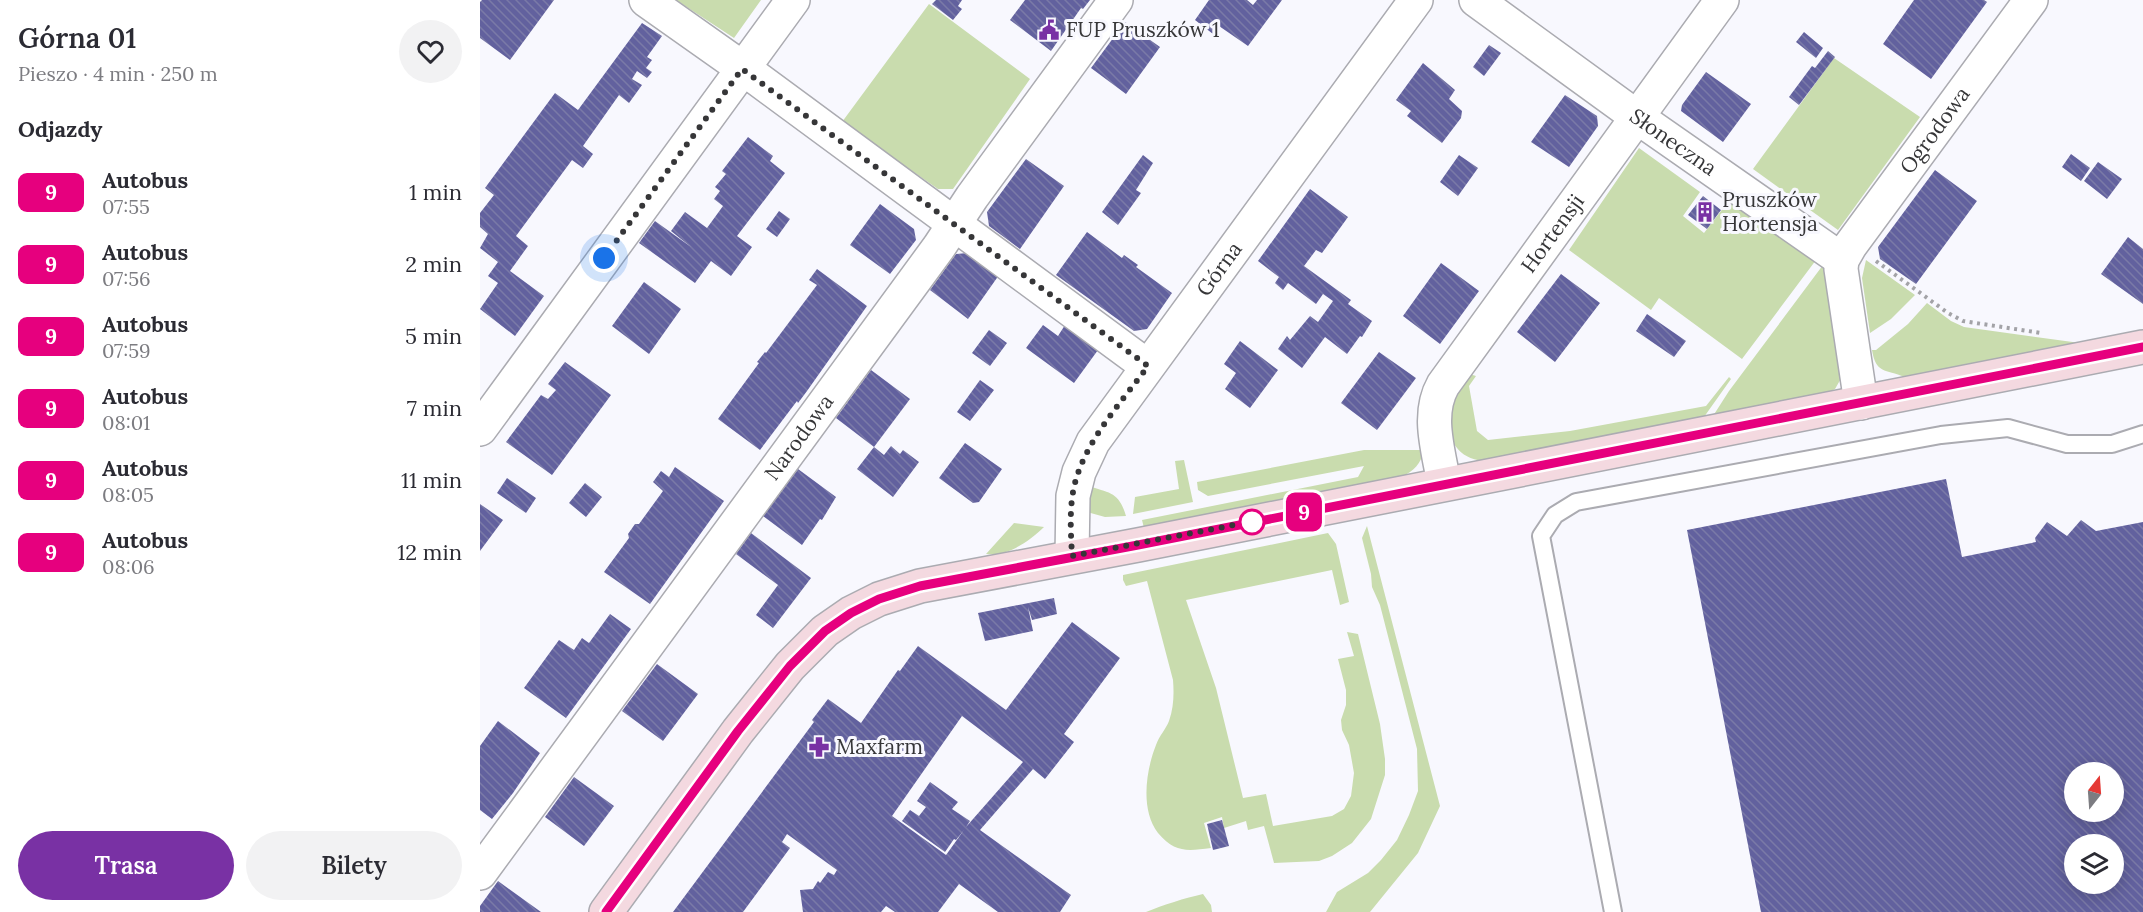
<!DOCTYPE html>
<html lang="pl">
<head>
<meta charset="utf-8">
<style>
	body { margin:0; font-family:Lora,serif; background:#f2f2f3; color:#2b2b33; height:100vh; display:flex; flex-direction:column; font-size:22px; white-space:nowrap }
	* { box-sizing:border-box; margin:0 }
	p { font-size:20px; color:#7c7c81 }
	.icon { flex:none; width:33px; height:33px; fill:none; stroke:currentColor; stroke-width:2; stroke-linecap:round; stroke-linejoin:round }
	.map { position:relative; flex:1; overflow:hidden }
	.side { display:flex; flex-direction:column; background:#fff; width:480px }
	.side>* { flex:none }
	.badge { padding:0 12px; border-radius:9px; font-size:21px; line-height:39px }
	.needle { width:39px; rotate:17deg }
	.controls { position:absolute; left:1584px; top:762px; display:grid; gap:12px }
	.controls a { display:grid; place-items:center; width:60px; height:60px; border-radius:50%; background:#fff; box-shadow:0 3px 15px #0003; font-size:30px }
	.you { position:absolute; width:30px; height:30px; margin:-15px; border:4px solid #fff; border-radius:50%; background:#1a73e8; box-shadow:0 0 0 9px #1a73e833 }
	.map>.badge { position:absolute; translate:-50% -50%; box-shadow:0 0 0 3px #fff }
	h2 { padding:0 18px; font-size:22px; line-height:54px }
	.round { display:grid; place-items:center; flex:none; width:63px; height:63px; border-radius:32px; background:#f2f2f3 }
	.head { display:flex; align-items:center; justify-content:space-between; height:102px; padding:0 18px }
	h1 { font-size:28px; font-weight:600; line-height:45px }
	.cta { display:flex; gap:12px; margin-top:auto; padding:12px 18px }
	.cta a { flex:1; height:69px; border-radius:36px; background:#7931a4; color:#fff; font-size:24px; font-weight:600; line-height:69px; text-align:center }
	.cta a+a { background:#f2f2f3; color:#2b2b33 }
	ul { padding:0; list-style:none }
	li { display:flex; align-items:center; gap:18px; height:72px; padding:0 18px }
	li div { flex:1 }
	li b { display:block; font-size:22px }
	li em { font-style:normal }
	li .badge { min-width:66px; font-weight:700; text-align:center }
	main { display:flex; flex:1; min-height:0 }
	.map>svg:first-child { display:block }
	.green { fill:#c9dcae }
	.building { fill:url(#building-back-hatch); fill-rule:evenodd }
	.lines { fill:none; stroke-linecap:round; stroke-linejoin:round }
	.lane-casing { stroke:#ababb1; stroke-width:20 }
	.street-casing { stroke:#ababb1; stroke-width:36 }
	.secondary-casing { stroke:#ababb1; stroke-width:36 }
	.path { stroke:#a3a3a7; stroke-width:4; stroke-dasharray:3 4.5; stroke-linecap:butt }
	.lane { stroke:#fff; stroke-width:16 }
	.street { stroke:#fff; stroke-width:33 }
	.secondary { stroke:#f4d9e0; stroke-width:33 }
	.line-casing { stroke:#fff; stroke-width:14 }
	.line { stroke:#e6007e; stroke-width:9 }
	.walk { stroke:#363638; stroke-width:6; stroke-dasharray:0 10.8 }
	.stop-dot { fill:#fff; stroke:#e6007e; stroke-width:3 }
	.labels { text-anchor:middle; stroke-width:6; stroke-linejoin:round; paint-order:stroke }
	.poi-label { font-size:21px; fill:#363638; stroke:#f8f8fe; text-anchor:start }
	.street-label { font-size:21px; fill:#363638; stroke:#f8f8fe }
</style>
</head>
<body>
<main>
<section class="side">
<div class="head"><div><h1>Górna 01</h1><p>Pieszo · 4 min · 250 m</p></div><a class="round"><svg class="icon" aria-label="heart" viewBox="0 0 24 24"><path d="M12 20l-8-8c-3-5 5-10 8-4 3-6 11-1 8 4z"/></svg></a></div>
<h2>Odjazdy</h2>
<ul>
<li><span class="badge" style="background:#e6007e;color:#fff">9</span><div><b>Autobus</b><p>07:55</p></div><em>1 min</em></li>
<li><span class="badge" style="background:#e6007e;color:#fff">9</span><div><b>Autobus</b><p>07:56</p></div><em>2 min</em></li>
<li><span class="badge" style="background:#e6007e;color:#fff">9</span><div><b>Autobus</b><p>07:59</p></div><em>5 min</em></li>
<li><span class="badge" style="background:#e6007e;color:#fff">9</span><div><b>Autobus</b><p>08:01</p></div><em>7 min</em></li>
<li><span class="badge" style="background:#e6007e;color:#fff">9</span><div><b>Autobus</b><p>08:05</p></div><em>11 min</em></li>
<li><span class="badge" style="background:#e6007e;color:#fff">9</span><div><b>Autobus</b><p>08:06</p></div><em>12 min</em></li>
</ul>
<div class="cta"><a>Trasa</a><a>Bilety</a></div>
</section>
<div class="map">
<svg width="1663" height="912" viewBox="0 0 1663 912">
	<defs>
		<pattern id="building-back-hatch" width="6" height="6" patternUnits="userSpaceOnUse" patternTransform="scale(1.5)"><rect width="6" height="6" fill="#62619e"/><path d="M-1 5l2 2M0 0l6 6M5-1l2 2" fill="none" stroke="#7a7aa7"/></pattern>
	</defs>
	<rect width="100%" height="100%" fill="#f8f8fe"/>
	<!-- green -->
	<path class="green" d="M196 0H281L254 38Z
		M449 4 550 79 473 189H458L362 122Z
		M1354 58 1440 117 1358 230 1273 169Z
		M1159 148 1220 192 1203 216 1224 233 1244 207 1255 203 1336 260 1262 359 1179 298 1171 310 1089 250Z
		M1386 260 1435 295 1411 319 1390 333 1382 278Z
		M1343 265 1349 272 1363 375 1355 389 1347 393 1233 416 1249 391Z
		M1447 303 1471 321 1484 327 1600 343 1425 377C1405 369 1396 374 1392 350H1396L1428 324Z
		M986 373 996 376 989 386 997 431 1008 440 1090 431 1226 406 1249 377 1251 379 1224 417 1003 461C974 458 965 434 969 408 970 403 970 397 972 393 975 386 981 379 986 373Z
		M884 450H944C941 464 934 471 921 477L664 528 662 520 878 477 884 466 728 496 718 490 717 482Z
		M704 460 713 502 653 514 655 497 699 489 695 461Z
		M608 486C630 493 639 492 646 516L625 517 607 512Z
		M534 523 564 527C550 541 527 557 506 554Z
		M887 526 960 806 938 853 890 912H846L857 892 888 873 901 860 917 840 929 815 938 791 937 749 900 605 892 587 891 574 882 538Z
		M848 533 856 544 869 602 860 605 852 570 706 600 736 688 763 798 786 794 793 826 852 816 864 809 871 796 874 773 869 745 862 730 861 720 866 705V690L858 659 874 656 867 632 878 634 900 724 905 759V775L891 819 872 843 852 856 839 861 794 863 784 826 768 830 766 821 744 828 742 817 724 823 731 848C707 851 695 853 678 833 660 810 666 770 676 745 679 736 686 729 689 721 694 707 694 693 693 680L667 581 646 586 643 580V575Z
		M723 894 731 905 732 912H666C683 905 705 898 723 894Z"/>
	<!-- building -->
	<path class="building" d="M2 0H74L30 60 0 38V2Z
		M456 0H482L478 6 482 9 473 20 452 4Z
		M545 0H610L603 9 601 8 571 51 530 20Z
		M729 0H767L773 5 777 0H802L768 46 739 26 733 34 715 20Z
		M1434 0H1504L1507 2 1451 79 1403 44Z
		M645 22 680 47 646 94 611 68Z
		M162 23 182 36 167 57 172 60 166 68 172 72 167 78 157 71 152 79 162 85 149 103 139 95 103 146 113 154 103 168 92 160 36 236 48 246 30 271 64 296 35 336 0 309 18 283 8 276 18 262 0 248 8 234 0 227V213L14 195 5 188 75 93 98 110Z
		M1324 32 1343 48 1336 58 1316 42Z
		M1009 45 1021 53 1004 76 993 67Z
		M1348 51 1355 57 1319 105 1309 97 1332 66 1335 68Z
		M943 63 975 90 969 99 982 111 981 118 962 143 927 116 931 111 916 100Z
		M1226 72 1271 104 1243 142 1201 111 1202 105Z
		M1085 95 1117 116 1118 126 1089 167 1051 142Z
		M268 137 293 156 290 161 305 173 257 236 272 247 251 276 231 261 215 283 159 243 175 221 211 247 191 231 205 212 227 228 243 206 234 199 240 191 235 187 246 174 242 171Z
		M1591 154 1610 168 1601 181 1582 167Z
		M663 155 673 163 656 190 661 193 638 225 622 212Z
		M979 155 998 168 978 196 960 182Z
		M546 159 584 186 540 249 509 226 507 212Z
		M1618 162 1642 179 1627 199 1604 181Z
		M1455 170 1497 201 1436 284 1400 259 1398 247Z
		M830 189 868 217 842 253 836 250 824 266 871 300 868 304 892 321 882 337 880 336 867 354 845 337 822 368 798 349 807 336 810 340 830 316 838 322 853 301 843 294 836 304 808 283 803 290 795 283 799 277 778 261Z
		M1223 196 1241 210 1227 229 1208 215Z
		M400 204 434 229 436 240 410 274 370 245Z
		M299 211 310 219 297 237 286 229Z
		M607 232 642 258 644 255 658 265 656 267 692 293 667 329 654 331 576 275Z
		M1648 237 1663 249V304L1621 274Z
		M488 253 519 275 488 319 450 290 476 254Z
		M961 263 999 291 960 344 923 316Z
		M337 269 387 306 327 391 318 403 317 401 280 450 238 419 279 363 277 362 285 352 286 353 337 285 329 280Z
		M1081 274 1120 303 1075 362 1037 332Z
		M164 282 201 309 169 354 132 326Z
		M1167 314 1206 341 1194 357 1156 331Z
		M563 325 578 336 585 325 618 350 594 383 546 348Z
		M509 330 527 343 510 366 492 353Z
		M760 341 798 370 770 408 745 389 756 373 744 364Z
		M899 352 936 378 897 430 861 403Z
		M85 362 131 395 72 475 26 442 61 395 68 399 76 390 68 384Z
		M391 370 430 399 394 447 356 418Z
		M500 380 514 390 490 421 477 412Z
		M485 443 522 469 499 502 493 503 459 478Z
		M411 446 420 454 423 450 439 462 413 497 377 469 394 447 404 455Z
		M195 467 244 501 170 604 124 572 149 538 148 534 155 524H159L183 491 173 482 181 471 189 477Z
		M318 469 356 497 342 520 340 519 322 545 283 516Z
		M27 478 56 498 46 513 17 493Z
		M1466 479 1482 557 1556 542 1555 538 1567 522 1587 536 1601 520 1616 531 1663 522V912H1281L1207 530ZM1594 772H1634V812H1594ZM1594 844H1634V884H1594Z
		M105 483 122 497 106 517 89 503Z
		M0 504 23 520 0 551Z
		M271 533 331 578 293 628 276 615 298 585 256 554Z
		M574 598 577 614 552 620 548 607 553 631 505 641 498 613Z
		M130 614 151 629 86 718 44 688 79 640 94 650 102 638 109 643Z
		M592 622 640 658 584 734 594 742 565 779 553 769 500 830 591 895 580 912H518L479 884 458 912H415L406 906 401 912H323L320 890 333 889 338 881 340 883 348 872 354 875 357 870 307 834 302 842 310 848 263 912H193L334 722 332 720 348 699 381 723 418 670 420 671 438 646 526 710ZM482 716 543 762 486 827 490 821 472 809 478 802 450 782 437 801 446 807 439 816 430 810 422 821 465 852 474 839 476 840 484 830 466 855 412 816Z
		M177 664 218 694 183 741 142 711Z
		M18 721 60 753 33 793 12 819 0 810V746Z
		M94 777 134 806 104 846 65 817Z
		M742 820 749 846 733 850 727 824Z
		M18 881 61 912H0V906Z"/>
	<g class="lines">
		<!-- lane casing -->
		<g class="lane-casing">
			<path id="lane" d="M1133 912 1061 536 1075 515 1096 502 1461 435 1528 428 1587 444H1632L1663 434"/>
		</g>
		<!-- street casing -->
		<g class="street-casing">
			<g id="street">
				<path d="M166 0 275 77 667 366"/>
				<path id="s1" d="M996 0 1157 117 1362 260"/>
				<path id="s2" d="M1381 403 1361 269 1362 260 1370 246 1551 0"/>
				<path d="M0 429 313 0"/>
				<path id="s3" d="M964 484C959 452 946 415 963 385L1242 0"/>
				<path id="s4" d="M592 556 593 496 599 472 613 442 936 0"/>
				<path id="s5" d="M0 873 459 247 492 197 636 0"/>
			</g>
		</g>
		<!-- secondary casing -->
		<g class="secondary-casing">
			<path id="secondary" d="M126 912 258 731 310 666 345 631 371 613 399 599 440 586 658 545 1663 347"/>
		</g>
		<!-- path -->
		<path class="path" d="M1396 261 1468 313 1483 321 1561 333"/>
		<!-- lane -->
		<use href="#lane" class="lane"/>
		<!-- street -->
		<use href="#street" class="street"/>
		<!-- secondary -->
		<use href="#secondary" class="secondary"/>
	</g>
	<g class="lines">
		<!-- line casing -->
		<g class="line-casing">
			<path id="line" d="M126 912 258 731 310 666 345 631 371 613 399 599 440 586 658 545 1663 347"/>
		</g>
		<!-- line -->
		<use href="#line" class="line"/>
		<!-- walk -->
		<path class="walk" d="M124 258 262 69 668 366C641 403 604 442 594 487 589 510 591 534 592 556L775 521 772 522"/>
	</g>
	<!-- icons -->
	<defs>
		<g id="civic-bare" transform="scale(1.62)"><path d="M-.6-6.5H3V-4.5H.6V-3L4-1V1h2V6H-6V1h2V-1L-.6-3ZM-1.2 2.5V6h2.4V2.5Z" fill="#7931a4" stroke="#f8f8fe" stroke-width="2.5" paint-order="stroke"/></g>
		<g id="building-bare" transform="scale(1.62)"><path d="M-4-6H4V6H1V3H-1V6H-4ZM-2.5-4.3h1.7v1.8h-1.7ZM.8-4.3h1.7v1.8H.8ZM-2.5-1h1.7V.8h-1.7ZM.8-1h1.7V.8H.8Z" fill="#7931a4" stroke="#f8f8fe" stroke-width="2.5" paint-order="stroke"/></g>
		<g id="pharmacy-bare" transform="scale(1.62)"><path d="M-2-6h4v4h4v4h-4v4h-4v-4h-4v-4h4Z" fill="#7931a4" stroke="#f8f8fe" stroke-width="2.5" paint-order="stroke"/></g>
	</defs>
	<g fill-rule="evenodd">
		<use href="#civic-bare" x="569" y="30"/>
		<use href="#building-bare" x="1225" y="212"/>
		<use href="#pharmacy-bare" x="339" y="747"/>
	</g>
	<!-- markers -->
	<circle class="stop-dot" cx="772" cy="522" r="12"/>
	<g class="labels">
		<!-- poi labels -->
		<g class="poi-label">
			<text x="586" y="37">FUP Pruszków 1</text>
			<text x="1242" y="207">Pruszków<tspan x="1242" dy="24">Hortensja</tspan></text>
			<text x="356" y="754">Maxfarm</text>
		</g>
		<!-- street labels -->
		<g class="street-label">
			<text dy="7" stroke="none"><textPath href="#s2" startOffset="304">Ogrodowa</textPath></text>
			<text dy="7" stroke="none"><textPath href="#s1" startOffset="243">Słoneczna</textPath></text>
			<text dy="7" stroke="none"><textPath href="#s3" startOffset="288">Hortensji</textPath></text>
			<text dy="7" stroke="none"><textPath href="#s4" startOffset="332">Górna</textPath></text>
			<text dy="7" stroke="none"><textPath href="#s5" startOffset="540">Narodowa</textPath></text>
		</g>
	</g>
</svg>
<div class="controls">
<a><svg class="needle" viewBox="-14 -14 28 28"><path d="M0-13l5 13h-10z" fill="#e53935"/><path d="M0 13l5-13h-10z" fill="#7c7c81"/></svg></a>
<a><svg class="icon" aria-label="layers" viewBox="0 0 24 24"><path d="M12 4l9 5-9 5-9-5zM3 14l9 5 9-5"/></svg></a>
</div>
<div class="you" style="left:124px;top:258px"></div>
<b class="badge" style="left:824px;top:512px;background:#e6007e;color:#fff">9</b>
</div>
</main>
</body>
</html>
